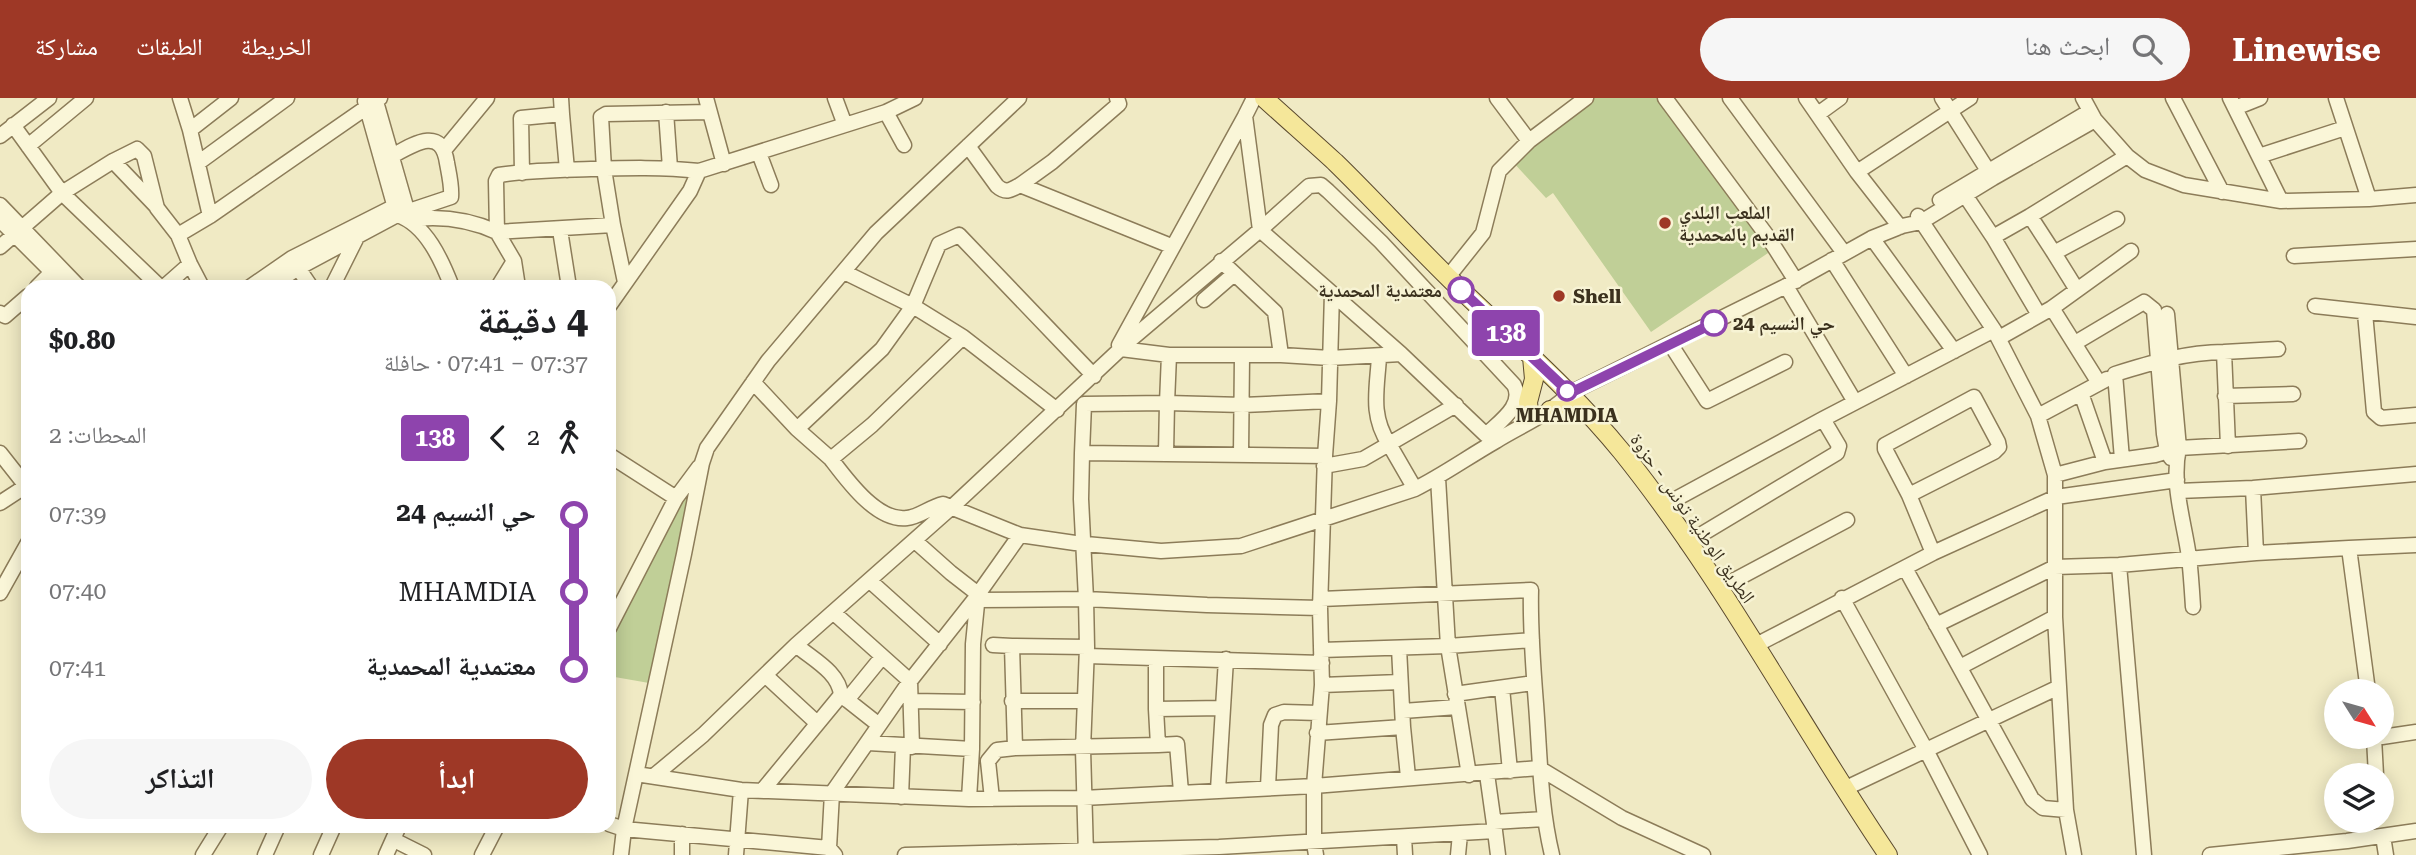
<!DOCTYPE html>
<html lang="ar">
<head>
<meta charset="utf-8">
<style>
	body { margin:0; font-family:"Roboto Serif","Noto Naskh Arabic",serif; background:#f6f6f6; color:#202124; direction:rtl; height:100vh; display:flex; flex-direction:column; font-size:26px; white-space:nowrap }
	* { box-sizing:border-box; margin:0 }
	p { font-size:23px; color:#757577 }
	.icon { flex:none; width:38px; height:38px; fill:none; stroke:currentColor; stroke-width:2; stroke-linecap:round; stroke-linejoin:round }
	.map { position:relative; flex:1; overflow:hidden; direction:ltr }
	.drawer { position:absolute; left:21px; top:182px; width:595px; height:553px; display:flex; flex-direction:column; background:#fff; border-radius:21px; box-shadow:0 4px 18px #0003; direction:rtl }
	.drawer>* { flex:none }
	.badge { padding:0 14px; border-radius:5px; font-size:24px; line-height:46px }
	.needle { width:46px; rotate:127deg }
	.tools { position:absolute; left:2324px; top:581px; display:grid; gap:14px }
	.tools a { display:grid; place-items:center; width:70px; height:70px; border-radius:50%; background:#fff; box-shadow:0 4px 18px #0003; font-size:35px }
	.map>.badge { position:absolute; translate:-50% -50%; box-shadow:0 0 0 4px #fff }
	.legs { display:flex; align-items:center; gap:10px; height:77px; padding:0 28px; font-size:23px }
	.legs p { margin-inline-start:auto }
	.overview { display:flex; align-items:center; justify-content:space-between; height:119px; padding:0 28px }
	h1 { font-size:38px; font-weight:700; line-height:52px }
	.button { display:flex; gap:14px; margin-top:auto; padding:14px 28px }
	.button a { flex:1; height:80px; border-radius:42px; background:#9e3826; color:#fff; font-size:28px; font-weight:700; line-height:80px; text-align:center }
	.button a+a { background:#f6f6f6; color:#202124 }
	ul { padding:0 28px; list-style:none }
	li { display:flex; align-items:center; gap:24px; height:77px; font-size:26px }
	li i { display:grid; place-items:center; width:10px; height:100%; margin:0 9px; background:currentColor }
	li i::after { content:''; width:18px; height:18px; margin:-9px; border:5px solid; border-radius:50%; background:#fff }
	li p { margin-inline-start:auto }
	li:first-child i { background:linear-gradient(#0000 50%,currentColor 0) }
	li:last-child i { background:linear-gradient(currentColor 50%,#0000 0) }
	header { display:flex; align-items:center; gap:42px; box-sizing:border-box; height:98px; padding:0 35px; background:#9e3826; color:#fff }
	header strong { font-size:33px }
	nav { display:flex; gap:38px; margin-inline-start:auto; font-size:24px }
	.search { width:490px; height:63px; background:#f6f6f6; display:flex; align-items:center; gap:18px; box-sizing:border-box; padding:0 24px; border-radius:38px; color:#757577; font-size:26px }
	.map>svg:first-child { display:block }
	.green { fill:#c0cf97 }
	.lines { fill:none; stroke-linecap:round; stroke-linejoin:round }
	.minor-casing { stroke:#8c7c59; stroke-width:17 }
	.major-casing { stroke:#5a492e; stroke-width:20 }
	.minor { stroke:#faf6d8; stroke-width:14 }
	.major { stroke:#f5e79a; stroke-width:18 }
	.line-1-casing { stroke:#fff; stroke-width:16 }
	.line-1 { stroke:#8e44ad; stroke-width:10 }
	.poi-dot { fill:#9e3826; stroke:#f7f3d4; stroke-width:2.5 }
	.stop-1-dot { fill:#fff; stroke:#8e44ad; stroke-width:3.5 }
	.labels { text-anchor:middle; stroke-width:5; stroke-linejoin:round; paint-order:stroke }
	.poi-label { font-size:19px; font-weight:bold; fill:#3b311e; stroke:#f7f3d4; text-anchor:start }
	.stop-label { font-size:19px; font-weight:bold; fill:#3b311e; stroke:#f7f3d4; text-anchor:end }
	.street-label { font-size:19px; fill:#3b311e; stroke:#f7f3d4 }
</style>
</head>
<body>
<header>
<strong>Linewise</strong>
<div class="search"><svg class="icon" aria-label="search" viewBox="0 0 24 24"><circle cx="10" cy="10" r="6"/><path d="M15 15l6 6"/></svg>ابحث هنا</div>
<nav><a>الخريطة</a><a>الطبقات</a><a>مشاركة</a></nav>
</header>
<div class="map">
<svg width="2416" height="757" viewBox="0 0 2416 757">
	<rect width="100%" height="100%" fill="#f0eac4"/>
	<!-- green -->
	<path class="green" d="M1588 0H1663L1774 151 1651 234 1553 95 1546 100 1512 63Z
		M692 387 649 585 609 578V545L661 441Z"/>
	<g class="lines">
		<!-- minor casing -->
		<g class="minor-casing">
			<path id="minor" d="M180 0 190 32 210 118
				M375 0 407 112 405 119
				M561 0 562 16
				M706 0 724 66
				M835 0 845 27 886 14 915 0
				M1497 0 1529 43 1586 0
				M1665 0 1768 139 1796 183
				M1730 0 1844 155
				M1806 0 1857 74 1900 129
				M1942 0 1992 79
				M2083 0 2095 22 2127 58 2145 72 2184 87 2281 103 2369 101 2416 97
				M2173 0 2222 94
				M2230 0 2281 103
				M2336 0 2369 101
				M365 3 397 117C426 126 442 163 452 189
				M2235 10 2260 0
				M666 14 670 70
				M886 14 904 47
				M1818 16 1840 0
				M190 32 231 0
				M0 38 49 0
				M28 48 86 0
				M968 48 997 88C1006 96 1011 92 1020 87L1171 148
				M445 51 487 0
				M759 55 771 87
				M2259 58 2345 30
				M113 63 157 109
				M198 65 287 0
				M699 73C663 69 627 70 591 71 561 72 529 72 499 77L496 83 497 134 613 127 604 71 601 19 606 16 709 14
				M1857 74 1970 0
				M522 75 521 20 562 16 567 72
				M1020 87 1052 64 1119 6 1117 0
				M1965 97 1993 139 2030 118 2054 155 2117 121
				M1940 102 2090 13
				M0 107 79 189
				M1918 118 1994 232 2038 318 2055 377
				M2030 118 2127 58
				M0 122 58 180
				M408 122C440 117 468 121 497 134L514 163 518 189
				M613 127 625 184
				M560 132 569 189
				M178 137 190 166 202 189
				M1993 139 2039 217
				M1872 140 1954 253
				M0 149 62 95 13 27
				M2054 155 2077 192
				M2294 158 2416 151
				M1832 162 1906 278
				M1221 163 1275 214 1281 257
				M294 164 311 189
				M844 174 913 208 939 146 959 137 1094 278
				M1448 179 1483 135 1499 73 1529 43
				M1786 188 1855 304
				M37 189 58 168
				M160 189 62 95 113 63 137 51 144 58 157 110 178 137 210 118 380 0
				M164 189 190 166
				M250 189 292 160 393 109
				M270 189 298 170 397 117 451 99C452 88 449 76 447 65 441 23 407 51 383 63
				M332 189 358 137
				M498 189 514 163
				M1204 202 1234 176
				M609 208 690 93 699 73 845 27
				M2315 208 2416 219
				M2052 210 2131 153
				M0 215 5 218 28 198
				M2365 215 2374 314 2381 320 2416 317
				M2167 216 2179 350C2171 386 2184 423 2189 459 2191 476 2192 493 2193 509
				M1999 240 2052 210 2099 285
				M2075 245 2144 204 2154 212 2164 336 2167 353 2171 360
				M1119 247 1245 18
				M1671 247 1707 303 1785 264
				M1121 251 1169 257
				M2224 254 2278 251
				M1379 259C1377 292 1370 317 1389 346L1456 307
				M753 284 797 331 831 361 872 327 963 239 1057 312
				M2225 298 2293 296
				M1974 299 1998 344 1999 349 1994 354 1909 397 1885 351V347Z
				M1329 303 1332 195
				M2038 318 2081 295
				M797 331 882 251 913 208 963 239
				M0 355 26 388 0 405
				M1082 355 1084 306 1167 305 1166 355
				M1241 356 1242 258
				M609 357 676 400
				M831 361C847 382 877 424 907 420 919 419 930 409 943 406L1020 437
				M2122 361 2115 276C2150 265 2187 254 2224 254L2228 348
				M2105 364 2081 295 2107 281
				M1324 368 1363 361 1389 346 1415 391
				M1438 380 1448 548 1469 677
				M2253 390 2256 455
				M2178 393 2253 390 2416 376
				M1909 397 1933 455
				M1663 408 1823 321 1994 232
				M1687 445 1837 355 1839 348 1823 321
				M2349 450 2416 447
				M2119 467 2144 757
				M1905 470 2032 701 2043 710 2066 712
				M870 483 940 546
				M1718 491 1847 422
				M0 495 28 445
				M1842 500 1926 652 1980 757
				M1321 501 1531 492C1530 530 1533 568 1536 606 1540 657 1540 707 1552 757
				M978 502 1086 501 1087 549 1083 651 1086 757
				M1320 510 1207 507 1086 501 1081 401 1082 355 1325 358 1329 303 1243 307 1167 305 1169 257H1281L1330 260 1401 256 1486 337C1499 324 1525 307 1514 287L1381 144 1328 93 1321 87 1309 88 1260 132 1401 256
				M834 515 910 583 912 649
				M1936 527 2055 469 2119 467 2256 455 2349 450 2368 593
				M609 530 676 400 699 369
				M796 547C812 561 839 574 841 597L879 627
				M1756 547 1933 455 2056 399 2177 382
				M1012 548 1087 549
				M1321 552 1448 548 1532 542
				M1087 558 1322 565
				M1156 561V611
				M1960 569 2055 519
				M765 577 817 625
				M1322 587 1400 584
				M2059 589 2066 712 2074 757
				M1502 590 1510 673
				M1455 596 1533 585
				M847 602 882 559
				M912 603 973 604
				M1012 603H1085
				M1403 613 1457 609
				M1403 629 1408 679
				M1317 635 1403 629 1399 550
				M2382 639 2416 634
				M2374 640 2376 677
				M868 645 972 651 973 546 978 496 951 475 915 443
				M1015 650 1158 647
				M636 676 741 692 969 701 1083 700 1314 688 1539 670 1622 720 1703 757
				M655 677 703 637 796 547 953 408 1129 243 1260 132 1245 18 1254 0
				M1268 689 1271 627 1275 617 1284 614 1319 615
				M1844 691 2059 589 2055 519V377L2105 364 2155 357 2179 350 2299 343
				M1218 692 1226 561
				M762 693 841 597
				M1181 694 1177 646 1158 647 1156 611 1223 610
				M901 699 903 648
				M969 701 972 651
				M992 701 988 663 997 652 1015 650 1012 548 993 547
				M1494 724 1544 721
				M609 726 624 731 829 750
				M1495 733 1498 757
				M2383 738 2386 757
				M1404 739 1405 757
				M394 742 424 757
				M203 757 221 728
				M265 757 278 728
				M321 757 334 728
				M386 757 399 728
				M482 757 497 728
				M621 757 624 731 684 456 702 365 707 350 768 263 876 135 1019 0
				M682 757V736
				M736 757 741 692
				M835 757 829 750 832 695 910 583 974 502 1020 437 1075 445 1161 453 1241 448 1415 391C1443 377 1468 359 1496 343 1520 328 1550 316 1570 295L1786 188 1872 140 1902 128 1921 124 1993 80 2095 22
				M905 757 1219 749 1495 733 1487 676
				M1316 757 1314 745V688L1322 587 1320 510 1325 358
				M1458 757 1460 736
				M2210 757 2347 743 2416 733"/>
		</g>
		<!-- major casing -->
		<g class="major-casing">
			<path id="major" d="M1264 0C1287 21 1311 42 1335 64 1374 102 1411 143 1450 181 1508 238 1571 291 1622 354 1723 480 1798 624 1888 757
				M1550 312H1573L1589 317
				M1529 314 1528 304 1534 281 1532 259"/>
		</g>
		<!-- minor -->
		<use href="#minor" class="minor"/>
		<!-- major -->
		<use href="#major" class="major"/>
	</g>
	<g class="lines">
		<!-- line-1 casing -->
		<g class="line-1-casing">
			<path id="line-1" d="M1461 192 1570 295 1714 225"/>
		</g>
		<!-- line-1 -->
		<use href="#line-1" class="line-1"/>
	</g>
	<!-- markers -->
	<g class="poi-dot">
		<circle cx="1665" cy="125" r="7"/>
		<circle cx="1559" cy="198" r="7"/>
	</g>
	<g class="stop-1-dot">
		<circle cx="1461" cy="192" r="12"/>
		<circle cx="1714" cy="225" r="12"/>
		<circle cx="1567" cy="293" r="9"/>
	</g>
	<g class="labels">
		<!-- poi labels -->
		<g class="poi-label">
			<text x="1679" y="121">الملعب البلدي<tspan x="1679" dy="22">القديم بالمحمدية</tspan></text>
			<text x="1573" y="205">Shell</text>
		</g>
		<!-- stop labels -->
		<g class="stop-label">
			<text x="1442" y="199">معتمدية المحمدية</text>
			<text x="1733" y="232" text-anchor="start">حي النسيم 24</text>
			<text x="1567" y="324" text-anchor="middle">MHAMDIA</text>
		</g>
		<!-- street labels -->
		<g class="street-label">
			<text transform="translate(1693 420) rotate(55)" y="7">الطريق الوطنية تونس - حزوة</text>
		</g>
	</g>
</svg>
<div class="tools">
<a><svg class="needle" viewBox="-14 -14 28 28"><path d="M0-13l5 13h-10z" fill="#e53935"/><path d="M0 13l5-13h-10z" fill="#757577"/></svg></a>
<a><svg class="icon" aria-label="layers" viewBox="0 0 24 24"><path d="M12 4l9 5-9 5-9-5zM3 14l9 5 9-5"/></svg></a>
</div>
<b class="badge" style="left:1506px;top:235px;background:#8e44ad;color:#fff">138</b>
<section class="drawer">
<div class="overview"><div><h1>4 دقيقة</h1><p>07:37 – 07:41 · حافلة</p></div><b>$0.80</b></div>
<div class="legs"><svg class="icon" aria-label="walk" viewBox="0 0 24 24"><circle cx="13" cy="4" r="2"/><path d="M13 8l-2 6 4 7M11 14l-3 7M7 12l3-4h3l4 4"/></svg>2<svg class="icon" aria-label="back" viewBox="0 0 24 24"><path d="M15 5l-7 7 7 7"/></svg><b class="badge" style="background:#8e44ad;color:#fff">138</b><p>المحطات: 2</p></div>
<ul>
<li><i style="color:#8e44ad"></i><b>حي النسيم 24</b><p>07:39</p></li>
<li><i style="color:#8e44ad"></i><span>MHAMDIA</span><p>07:40</p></li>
<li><i style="color:#8e44ad"></i><b>معتمدية المحمدية</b><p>07:41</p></li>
</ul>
<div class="button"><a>ابدأ</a><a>التذاكر</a></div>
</section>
</div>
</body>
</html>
